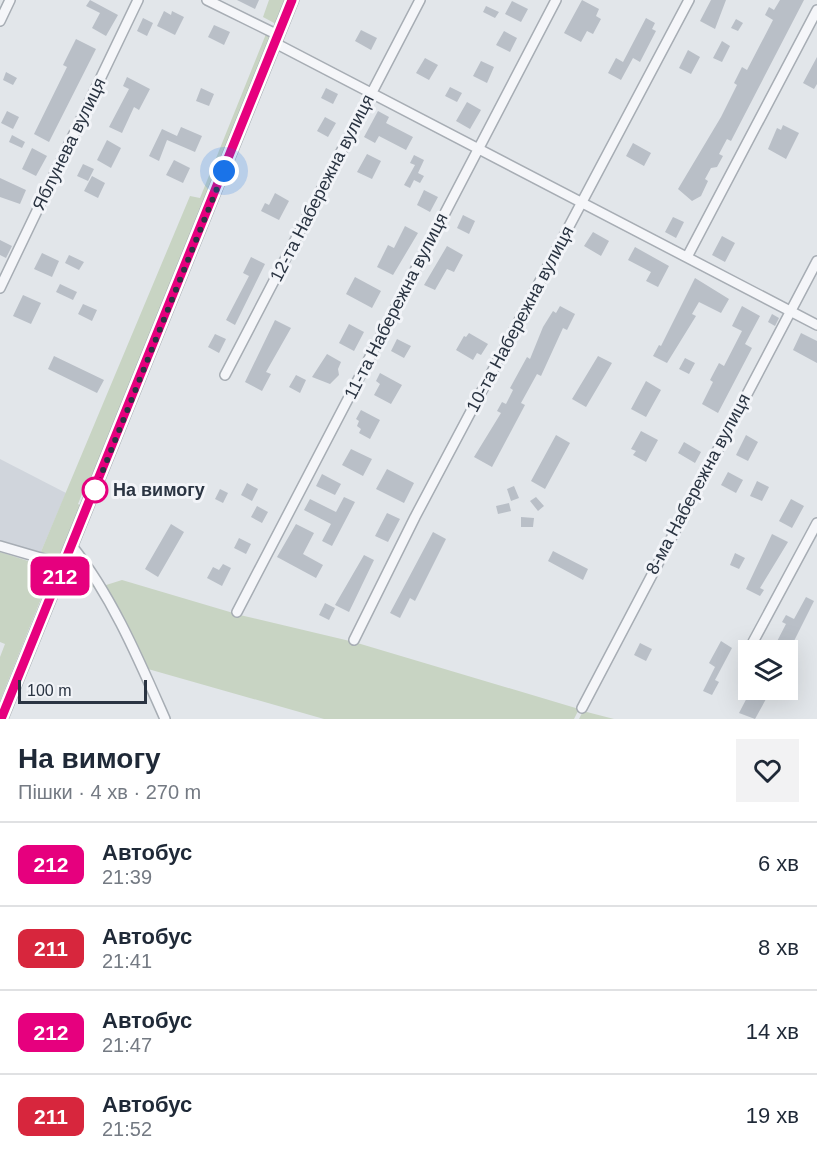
<!DOCTYPE html>
<html lang="uk">
<head>
<meta charset="utf-8">
<style>
	body { margin:0; font-family:Helvetica,sans-serif; background:#f2f2f3; color:#1f2937; height:100vh; display:flex; flex-direction:column; font-size:22px; white-space:nowrap }
	* { box-sizing:border-box; margin:0 }
	p { font-size:20px; color:#747a83 }
	.icon { flex:none; width:33px; height:33px; fill:none; stroke:currentColor; stroke-width:2; stroke-linecap:round; stroke-linejoin:round }
	.map { position:relative; height:719px; overflow:hidden }
	.details { display:flex; flex-direction:column; background:#fff; flex:1 }
	.details>* { flex:none }
	.badge { padding:0 12px; border-radius:9px; font-size:21px; line-height:39px }
	.fabs { position:absolute; left:738px; top:640px; display:grid; gap:12px }
	.fabs a { display:grid; place-items:center; width:60px; height:60px; border-radius:0px; background:#fff; box-shadow:0 6px 24px #0002; font-size:30px }
	.scale { position:absolute; left:18px; bottom:15px; width:129px; box-sizing:border-box; padding-left:6px; border:3px solid #2a3442; border-top:0; font-size:16px; line-height:21px; white-space:nowrap; color:#2a3442; -webkit-text-stroke:4px #f2f4f8; paint-order:stroke }
	.you { position:absolute; width:30px; height:30px; margin:-15px; border:4px solid #fff; border-radius:50%; background:#1a73e8; box-shadow:0 0 0 9px #1a73e833 }
	.map>.badge { position:absolute; translate:-50% -50%; box-shadow:0 0 0 3px #fff }
	.round { display:grid; place-items:center; flex:none; width:63px; height:63px; border-radius:0px; background:#f2f2f3 }
	.head { display:flex; align-items:center; justify-content:space-between; height:102px; padding:0 18px }
	h1 { font-size:28px; font-weight:800; line-height:45px }
	ul { padding:0; list-style:none }
	li { display:flex; align-items:center; gap:18px; height:84px; padding:0 18px; border-top:2px solid #e0e1e3 }
	li div { flex:1 }
	li b { display:block; font-size:22px }
	li em { font-style:normal }
	li .badge { min-width:66px; font-weight:700; text-align:center }
	.map>svg:first-child { display:block }
	.built { fill:#d0d5dc }
	.green { fill:#c8d4c3 }
	.building { fill:#b9bfc7 }
	.lines { fill:none; stroke-linecap:round; stroke-linejoin:round }
	.minor-casing { stroke:#a7adb4; stroke-width:12 }
	.tertiary-casing { stroke:#a7adb4; stroke-width:15 }
	.minor { stroke:#f5f6f9; stroke-width:9 }
	.tertiary { stroke:#f5f6f9; stroke-width:12 }
	.line-casing { stroke:#fff; stroke-width:14 }
	.line { stroke:#e6007e; stroke-width:9 }
	.walk { stroke:#2a3442; stroke-width:6; stroke-dasharray:0 10.8 }
	.stop-dot { fill:#fff; stroke:#e6007e; stroke-width:3 }
	.labels { text-anchor:middle; stroke-width:6; stroke-linejoin:round; paint-order:stroke }
	.street-label { font-size:18px; fill:#2a3442; stroke:#f2f4f8 }
	.stop-label { font-size:18px; font-weight:bold; fill:#2a3442; stroke:#f2f4f8; text-anchor:start }
</style>
</head>
<body>
<div class="map">
<svg width="817" height="719" viewBox="0 0 817 719">
	<rect width="100%" height="100%" fill="#e2e6ea"/>
	<!-- built -->
	<path class="built" d="M0 459 66 493 40 554 0 542Z"/>
	<!-- green -->
	<path class="green" d="M269 0H286L276 24 263 17Z
		M266 34 271 36 86 495 82 494 78 504 82 506 60 559 40 554 190 196 200 198Z
		M0 552 53 569 0 701V657L5 644 0 642Z
		M85 568 94 587 63 592 73 569Z
		M122 580 240 615 354 642 579 709 574 719H324L148 669 103 586Z
		M583 711 614 719H579Z"/>
	<!-- building -->
	<path class="building" d="M90 0 118 15 106 36 92 28 100 13 86 6Z
		M237 0H259L255 9Z
		M582 0 599 9 596 16 601 19 593 34 587 31 581 42 564 33Z
		M711 0H726L715 29 700 21Z
		M780 0H804L731 141 727 139 719 154 723 156 717 167 711 168 705 179 708 181 701 196 692 201 678 189 721 117 737 85 734 83 742 67 747 70 773 20 765 15 769 7 774 10Z
		M512 1 528 9 521 22 505 14Z
		M486 6 499 12 495 18 483 12Z
		M164 11 171 15 172 11 184 17 175 35 157 26Z
		M143 18 153 23 147 36 137 31Z
		M646 18 655 23 652 29 656 31 640 62 633 58 621 80 608 73 616 58 623 62Z
		M736 19 743 23 738 31 731 28Z
		M214 25 230 32 224 45 208 37Z
		M361 30 377 38 371 50 355 41Z
		M504 31 517 38 510 52 496 45Z
		M76 39 96 49 49 142 34 134 67 67 63 65Z
		M722 41 730 46 722 62 713 58Z
		M688 50 700 57 691 74 679 68Z
		M817 57V84L814 89 803 83Z
		M425 58 438 65 429 80 416 73Z
		M481 61 494 67 487 83 473 76Z
		M6 72 17 78 13 85 3 80Z
		M127 77 150 89 139 110 134 107 122 133 109 127 129 89 123 86Z
		M450 87 462 93 457 102 445 96Z
		M201 88 214 94 209 106 196 101Z
		M326 88 338 94 333 104 321 98Z
		M467 102 481 110 470 129 456 121Z
		M7 111 19 117 13 129 1 123Z
		M378 111 389 117 386 123 413 137 406 150 379 136 375 143 364 137Z
		M325 117 336 123 328 137 317 131Z
		M783 125 799 133 786 159 768 149 777 128 781 130Z
		M181 127 202 136 195 152 167 140 159 161 149 156 162 129 177 136Z
		M12 135 25 142 22 148 9 142Z
		M107 140 121 148 111 168 97 160Z
		M633 143 651 153 644 166 626 156Z
		M32 148 47 156 36 176 22 169Z
		M367 154 381 161 372 179 357 172Z
		M414 155 424 160 418 173 424 176 420 183 414 180 410 188 404 185 415 165 410 163Z
		M174 160 190 168 183 183 166 175Z
		M83 164 94 169 88 181 77 176Z
		M92 176 105 183 98 198 84 191Z
		M0 178 26 190 20 204 0 197Z
		M424 190 438 197 430 212 417 205Z
		M275 193 289 201 279 220 261 211 265 203 269 205Z
		M463 215 475 221 469 234 457 228Z
		M673 217 684 222 676 238 665 232Z
		M405 226 418 233 393 275 377 267 388 245 394 248Z
		M593 232 609 241 601 256 584 246Z
		M722 236 735 243 725 262 712 255Z
		M0 240 12 246 6 258 0 255Z
		M447 246 463 255 454 272 447 269 435 290 424 285Z
		M635 247 669 266 658 287 646 281 651 272 628 260Z
		M42 253 59 261 52 277 34 269Z
		M69 255 84 262 79 270 65 263Z
		M251 257 265 264 235 325 226 320 249 276 243 273Z
		M355 277 381 291 372 308 346 294Z
		M695 278 729 299 721 313 699 302 692 314 696 316 667 363 653 356 659 345 661 346Z
		M60 284 77 292 73 300 56 292Z
		M23 295 41 303 31 324 13 316Z
		M83 304 97 310 92 321 78 314Z
		M560 306 575 314 567 330 563 328 541 376 537 374 521 403 525 405 492 467 474 457 501 413 497 411 502 402 506 404 513 390 510 388 527 357 530 359 543 327 553 311 556 313Z
		M742 306 760 316 745 344 752 348 718 413 702 404 713 382 710 380 719 363 724 366 742 331 732 326Z
		M772 314 779 318 775 326 768 322Z
		M275 320 291 328 266 372 271 374 262 391 245 382Z
		M349 324 364 332 354 351 339 343Z
		M469 333 488 344 481 355 477 353 473 360 456 350 464 336 466 337Z
		M801 333 817 341V363L793 350Z
		M215 334 226 339 219 353 208 347Z
		M397 339 411 346 404 358 391 351Z
		M327 354 341 362 338 369 339 375 330 384 312 377Z
		M54 356 104 380 97 393 48 369Z
		M598 356 612 363 586 407 572 399Z
		M685 358 695 363 689 374 679 369Z
		M380 373 402 385 391 404 374 395 380 384 376 381Z
		M296 375 306 380 300 393 289 387Z
		M646 381 661 390 646 417 631 409Z
		M361 410 380 420 370 439 359 433 361 429 357 426 359 421 356 419Z
		M641 431 658 440 646 462 633 455 636 451 631 449Z
		M556 435 570 443 545 489 531 481Z
		M746 435 758 442 748 461 736 455Z
		M684 442 701 452 695 463 678 453Z
		M351 449 372 459 363 476 342 465Z
		M387 469 414 483 404 503 376 489Z
		M728 472 743 480 736 493 721 485Z
		M322 474 341 484 335 495 316 486Z
		M757 481 769 487 762 501 750 496Z
		M247 483 258 489 252 501 241 495Z
		M514 486 519 498 511 501 507 489Z
		M220 489 228 493 223 503 215 499Z
		M344 497 355 502 332 546 322 541 331 524 304 510 310 499 336 512Z
		M536 497 544 506 538 511 530 501Z
		M791 499 804 506 792 528 779 521Z
		M509 503 511 511 498 514 496 506Z
		M257 506 268 512 262 523 251 517Z
		M387 513 400 519 388 542 375 536Z
		M521 517 534 518 533 527H521Z
		M171 524 184 532 158 577 145 569Z
		M296 524 314 533 303 554 323 565 316 578 277 557Z
		M433 532 446 539 415 601 410 598 400 618 390 613Z
		M772 534 788 542 760 588 764 590 760 596 746 589Z
		M239 538 251 544 246 554 234 548Z
		M553 551 588 569 583 580 548 561Z
		M735 553 745 558 739 569 730 565Z
		M364 555 374 560 349 612 335 605Z
		M223 564 231 568 222 586 207 578 213 567 219 570Z
		M806 597 814 601 789 651H772L786 624 782 622 786 615 794 619Z
		M325 603 335 608 329 620 319 615Z
		M721 641 732 648 715 680 719 682 712 695 703 691 715 667 709 663Z
		M640 643 652 649 646 661 634 655Z
		M751 690H771L755 719 739 713Z"/>
	<g class="lines">
		<!-- minor casing -->
		<g class="minor-casing">
			<path id="minor" d="M207 0 278 35
				M0 21 10 0
				M275 43 817 325
				M687 257 817 10
				M0 288 138 0
				M225 375 420 0
				M0 546 65 565
				M72 546C112 596 139 660 165 719
				M237 612 556 0
				M354 640 415 517 689 0
				M753 642 817 523
				M582 708 817 261"/>
		</g>
		<!-- tertiary casing -->
		<g class="tertiary-casing">
			<path id="tertiary" d="M1 719 292 0"/>
		</g>
		<!-- minor -->
		<use href="#minor" class="minor"/>
		<!-- tertiary -->
		<use href="#tertiary" class="tertiary"/>
	</g>
	<g class="lines">
		<!-- line casing -->
		<g class="line-casing">
			<path id="line" d="M1 719 292 0"/>
		</g>
		<!-- line -->
		<use href="#line" class="line"/>
		<!-- walk -->
		<path class="walk" d="M95 490 224 171"/>
	</g>
	<!-- markers -->
	<circle class="stop-dot" cx="95" cy="490" r="12"/>
	<g class="labels">
		<!-- street labels -->
		<g class="street-label">
			<text transform="translate(69 144) rotate(-64)" y="6">Яблунева вулиця</text>
			<text transform="translate(322 188) rotate(-63)" y="6">12-та Набережна вулиця</text>
			<text transform="translate(396 306) rotate(-63)" y="6">11-та Набережна вулиця</text>
			<text transform="translate(520 319) rotate(-62)" y="6">10-та Набережна вулиця</text>
			<text transform="translate(698 484) rotate(-62)" y="6">8-ма Набережна вулиця</text>
		</g>
		<!-- stop labels -->
		<g class="stop-label">
			<text x="113" y="496">На вимогу</text>
		</g>
	</g>
</svg>
<div class="fabs">
<a><svg class="icon" aria-label="layers" viewBox="0 0 24 24"><path d="M12 4l9 5-9 5-9-5zM3 14l9 5 9-5"/></svg></a>
</div>
<div class="scale">100 m</div>
<div class="you" style="left:224px;top:171px"></div>
<b class="badge" style="left:60px;top:576px;background:#e6007e;color:#fff">212</b>
</div>
<section class="details">
<div class="head"><div><h1>На вимогу</h1><p>Пішки · 4 хв · 270 m</p></div><a class="round"><svg class="icon" aria-label="heart" viewBox="0 0 24 24"><path d="M12 20l-8-8c-3-5 5-10 8-4 3-6 11-1 8 4z"/></svg></a></div>
<ul>
<li><span class="badge" style="background:#e6007e;color:#fff">212</span><div><b>Автобус</b><p>21:39</p></div><em>6 хв</em></li>
<li><span class="badge" style="background:#d7263d;color:#fff">211</span><div><b>Автобус</b><p>21:41</p></div><em>8 хв</em></li>
<li><span class="badge" style="background:#e6007e;color:#fff">212</span><div><b>Автобус</b><p>21:47</p></div><em>14 хв</em></li>
<li><span class="badge" style="background:#d7263d;color:#fff">211</span><div><b>Автобус</b><p>21:52</p></div><em>19 хв</em></li>
</ul>
</section>
</body>
</html>
